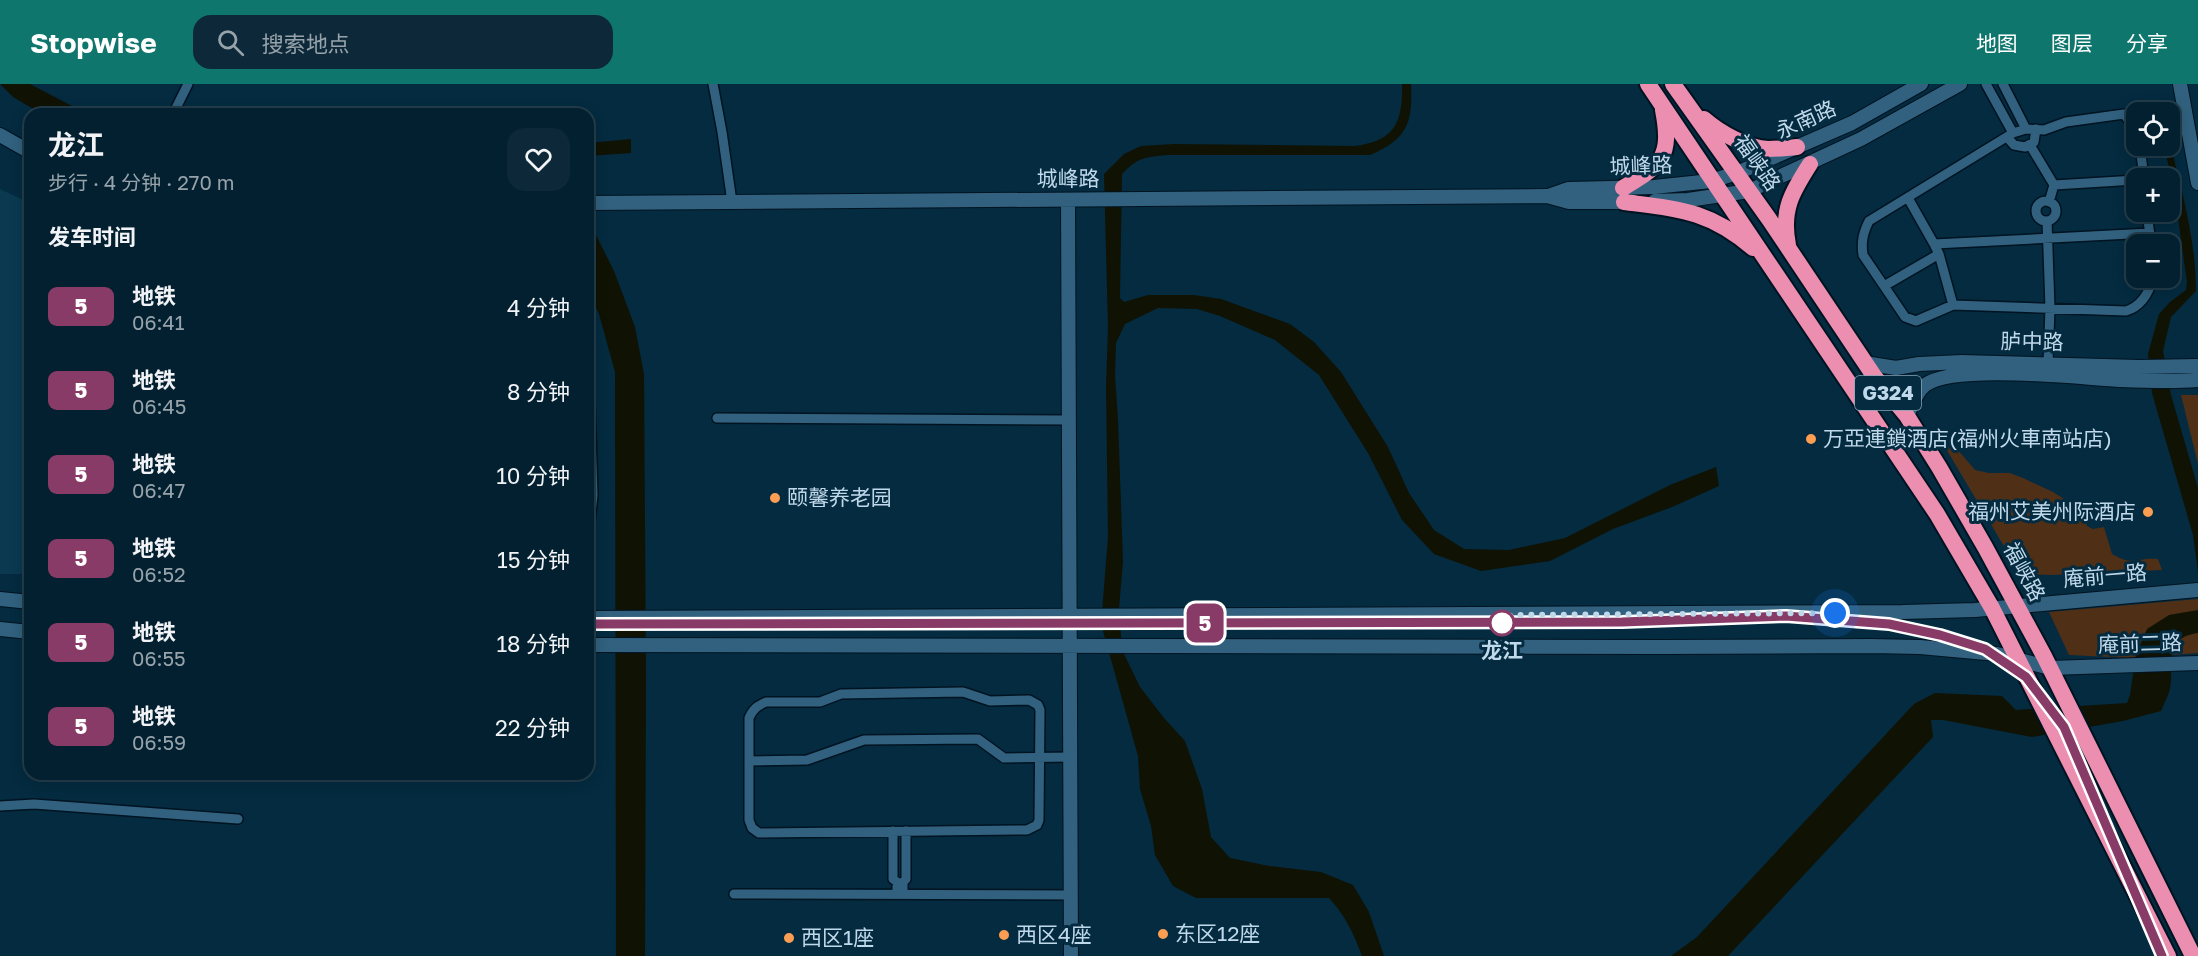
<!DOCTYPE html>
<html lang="zh">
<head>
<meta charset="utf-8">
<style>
	body { margin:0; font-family:"Golos Text","Noto Sans SC",sans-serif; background:#0d2838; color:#f1f3f6; height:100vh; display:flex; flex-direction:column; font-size:22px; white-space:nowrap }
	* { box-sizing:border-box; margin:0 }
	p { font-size:20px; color:#97a3ab }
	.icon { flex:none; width:33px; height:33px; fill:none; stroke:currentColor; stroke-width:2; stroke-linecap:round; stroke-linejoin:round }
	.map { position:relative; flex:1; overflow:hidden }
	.sheet { position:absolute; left:24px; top:24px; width:570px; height:672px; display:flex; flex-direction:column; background:#032030; border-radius:18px; box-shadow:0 3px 15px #0003,0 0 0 2px #243e4c }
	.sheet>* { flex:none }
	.badge { padding:0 12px; border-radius:9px; font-size:21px; line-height:39px }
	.tools { position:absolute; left:2126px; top:18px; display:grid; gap:12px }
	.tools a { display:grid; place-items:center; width:54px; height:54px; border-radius:12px; background:#032030; box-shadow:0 3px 15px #0003,0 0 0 2px #243e4c; font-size:30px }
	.you { position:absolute; width:30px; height:30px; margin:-15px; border:4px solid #fff; border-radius:50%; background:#1a73e8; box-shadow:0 0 0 9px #1a73e833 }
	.map>.badge { position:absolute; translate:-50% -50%; box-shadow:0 0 0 3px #fff }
	h2 { padding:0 24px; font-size:22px; line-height:54px }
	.round { display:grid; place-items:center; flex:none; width:63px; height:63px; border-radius:18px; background:#0d2838 }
	.head { display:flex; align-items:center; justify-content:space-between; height:102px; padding:0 24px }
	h1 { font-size:28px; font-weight:700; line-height:45px }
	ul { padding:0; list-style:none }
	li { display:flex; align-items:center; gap:18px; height:84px; padding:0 24px }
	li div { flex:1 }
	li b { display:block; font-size:22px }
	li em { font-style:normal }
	li .badge { min-width:66px; font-weight:700; text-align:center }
	header { display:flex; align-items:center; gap:36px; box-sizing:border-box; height:84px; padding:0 30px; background:#0f766e; color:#fff }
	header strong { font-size:28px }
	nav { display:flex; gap:33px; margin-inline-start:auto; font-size:21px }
	.search { width:420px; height:54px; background:#0d2838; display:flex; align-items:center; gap:15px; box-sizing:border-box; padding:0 21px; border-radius:18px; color:#97a3ab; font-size:22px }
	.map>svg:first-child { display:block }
	.built { fill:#0a3950 }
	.green { fill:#4f3017 }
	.water { fill:#101204 }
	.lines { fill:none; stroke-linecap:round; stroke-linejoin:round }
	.street-casing { stroke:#001321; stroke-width:12 }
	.secondary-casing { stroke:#001321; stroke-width:16 }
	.highway-casing { stroke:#001321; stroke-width:20 }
	.street { stroke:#31617e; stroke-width:9 }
	.secondary { stroke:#31617e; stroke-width:14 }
	.highway { stroke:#ec8eb0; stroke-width:16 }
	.line-casing { stroke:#fff; stroke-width:14 }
	.line { stroke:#893b67; stroke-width:9 }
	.walk { stroke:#c0d9ea; stroke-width:6; stroke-dasharray:0 10.8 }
	.poi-dot { fill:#fb9e52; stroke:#042b40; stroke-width:2 }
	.stop-dot { fill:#fff; stroke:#893b67; stroke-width:3 }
	.labels { text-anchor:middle; stroke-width:6; stroke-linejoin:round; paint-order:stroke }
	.shield { fill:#042b40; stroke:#88a5b7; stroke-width:1.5 }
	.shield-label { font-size:20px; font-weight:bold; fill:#c0d9ea }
	.street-label { font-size:21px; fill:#c0d9ea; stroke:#042b40 }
	.poi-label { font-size:21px; fill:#c0d9ea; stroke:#042b40; text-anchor:start }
	.stop-label { font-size:21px; font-weight:bold; fill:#c0d9ea; stroke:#042b40 }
</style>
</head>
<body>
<header>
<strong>Stopwise</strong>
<div class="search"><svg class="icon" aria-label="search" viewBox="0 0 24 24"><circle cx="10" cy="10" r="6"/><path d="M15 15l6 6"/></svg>搜索地点</div>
<nav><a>地图</a><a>图层</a><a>分享</a></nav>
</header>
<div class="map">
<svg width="2198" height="872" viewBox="0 0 2198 872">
	<rect width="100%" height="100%" fill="#042b40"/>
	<!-- built -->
	<path class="built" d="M0 105 30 119V490H0Z"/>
	<!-- green -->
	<path class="green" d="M2181 311H2198V380Z
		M1940 345 1975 386 1989 389H2010L2023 394 2053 408 2083 427 2087 442 2093 445 2104 443 2112 470C2134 483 2136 473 2158 475L2162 486 2051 491 2026 490 2021 487 2011 474 1936 348Z
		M2198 515V569L2131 574 2069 571 2049 528Z"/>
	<!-- water -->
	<path class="water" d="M0 0H30L72 22 91 28 110 30H42L13 13Z
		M1402 0H1411C1413 39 1407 55 1370 71H1168C1146 73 1138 73 1122 90L1120 214 1124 218 1148 211H1194L1221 215 1290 240 1314 258 1341 288 1388 363 1409 409 1434 446 1464 465 1509 466 1565 454 1670 401 1716 383 1719 402 1672 423 1613 445 1550 477 1481 487 1434 470 1402 436 1368 369 1319 291 1275 256 1220 232 1197 225 1158 224 1125 240 1116 259 1115 292 1118 335 1123 478 1119 524 1122 566 1140 603 1164 634 1185 657 1202 705 1211 753 1230 774 1269 782 1321 788 1353 801 1369 828 1384 872H1362C1354 850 1345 831 1329 814H1196L1173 802 1155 771 1151 742 1140 705 1138 672 1103 547 1102 529 1108 452 1106 302 1108 244 1104 90 1124 70 1141 62 1174 60 1355 62C1395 57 1403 38 1402 0Z
		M631 55V69L588 72V59Z
		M2169 55C2181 104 2196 156 2196 207L2171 233 2163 267 2171 311 2198 404V488L2193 451 2152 309 2148 270 2159 230 2170 218 2186 206 2187 198 2174 105 2164 62H2169Z
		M588 135 614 187 635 243 644 290 646 592 645 872H616L615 288 599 230 588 208Z
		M2198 526V549C2162 554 2175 581 2170 605 2168 612 2164 620 2161 627L2123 637 2032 653 1943 636H1931L1933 653 1728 872H1671L1697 853 1914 620 1935 609 2002 612 2016 626 2127 619 2130 611 2136 570 2147 545 2169 531Z"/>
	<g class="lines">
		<!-- street casing -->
		<g class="street-casing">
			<path id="street" d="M713 0 722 48 732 118
				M1986 0 2013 49
				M2003 0 2026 45
				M173 30 188 0
				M2136 47 2124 30 2066 38 2044 46 2026 45 2013 49 1869 137C1863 149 1861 158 1863 171L1905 233 1916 237 1953 221 2126 227C2142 222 2149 209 2153 194
				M2007 53 2014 61 2025 63 2034 58 2036 45
				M2030 61 2054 101 2049 118
				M2140 62 2144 94
				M2054 101 2136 96
				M1908 114 1934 160
				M2036 127a10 10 0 1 1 20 0a10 10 0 1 1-20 0Z
				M2147 128 2151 160
				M2047 137 2050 224 2048 279
				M1939 170 1953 221
				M1884 202 1939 170 1934 160 2150 149
				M588 257 593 411 588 456
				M717 334 1067 336
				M963 608 990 617 1029 616 1038 621 1040 626 1039 736 1037 741 1027 746 759 749 752 744 749 736V634C753 625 757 622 766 618H820L841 610Z
				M749 677 807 676 864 656 978 655 1004 674 1072 673
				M0 722 34 720 238 735
				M893 747V795L897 798V810
				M734 810 1072 811
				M903 810V798L906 795V747"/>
		</g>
		<!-- secondary casing -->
		<g class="secondary-casing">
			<path id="secondary" d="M2180 0 2198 99
				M0 51 30 68
				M1548 112 1568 105 1654 103 1711 97 1737 89 1852 39 1921 0
				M1068 116 1071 872
				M1655 117 1688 116 1749 107 1861 55 1960 0
				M588 119 1547 112 1569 118H1633
				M1865 279 1896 284 1919 280 1962 278 2139 283 2198 282
				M1907 332C1912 321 1916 308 1925 301 1954 279 2080 294 2120 296 2146 297 2172 298 2198 296
				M0 515 30 518
				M588 534 1903 528 1975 526 2198 506
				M0 545 30 548
				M588 561 1662 563 1871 562 1920 563 1997 570 2050 584 2198 579"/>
		</g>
		<!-- highway casing -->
		<g class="highway-casing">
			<path id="highway" d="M1648 0 1937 430 1992 524 2168 872
				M1673 0 1769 135 1874 292 1907 332 1939 383 1985 463 2044 572 2193 872
				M1704 35C1720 49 1747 64 1768 65 1778 65 1788 64 1797 63
				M1623 104C1662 81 1672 73 1663 26
				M1624 118C1678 125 1709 126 1753 164
				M1788 161C1781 126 1792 108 1810 80"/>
		</g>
		<!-- street -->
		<use href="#street" class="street"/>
		<!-- secondary -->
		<use href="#secondary" class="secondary"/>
		<!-- highway -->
		<use href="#highway" class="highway"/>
	</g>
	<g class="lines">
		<!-- line casing -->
		<g class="line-casing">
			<path id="line" d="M588 540 1622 538 1786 532 1889 540 1940 551 1985 565 2026 593 2064 643 2162 872"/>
		</g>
		<!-- line -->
		<use href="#line" class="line"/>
		<!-- walk -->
		<path class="walk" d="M1502 539 1511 531 1835 529"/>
	</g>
	<!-- markers -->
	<g class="poi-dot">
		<circle cx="1811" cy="355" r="6"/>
		<circle cx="775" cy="414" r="6"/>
		<circle cx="2148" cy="428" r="6"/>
		<circle cx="1163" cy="850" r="6"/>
		<circle cx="1004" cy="851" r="6"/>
		<circle cx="789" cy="854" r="6"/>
	</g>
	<circle class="stop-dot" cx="1502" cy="539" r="12"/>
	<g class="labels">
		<!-- shield labels -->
		<rect class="shield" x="1855" y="292" width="66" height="34" rx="4.5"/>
		<g class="shield-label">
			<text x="1888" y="316">G324</text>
		</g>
		<!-- street labels -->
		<g class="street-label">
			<text transform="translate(1806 36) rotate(-24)" y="7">永南路</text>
			<text transform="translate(1757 79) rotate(55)" y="7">福峡路</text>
			<text transform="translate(1641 82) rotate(-2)" y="7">城峰路</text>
			<text x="1068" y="102">城峰路</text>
			<text transform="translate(2032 258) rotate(1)" y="7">胪中路</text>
			<text transform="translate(2024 488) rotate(62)" y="7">福峡路</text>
			<text transform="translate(2105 492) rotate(-5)" y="7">庵前一路</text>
			<text transform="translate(2140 560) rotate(-2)" y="7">庵前二路</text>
		</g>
		<!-- poi labels -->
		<g class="poi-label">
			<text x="1823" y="362">万亞連鎖酒店(福州火車南站店)</text>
			<text x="787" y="421">颐馨养老园</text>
			<text x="2136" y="435" text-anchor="end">福州艾美州际酒店</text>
			<text x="1175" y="857">东区12座</text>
			<text x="1016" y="858">西区4座</text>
			<text x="801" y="861">西区1座</text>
		</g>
		<!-- stop labels -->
		<g class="stop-label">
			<text x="1502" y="574">龙江</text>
		</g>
	</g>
</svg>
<div class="tools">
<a><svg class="icon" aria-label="locate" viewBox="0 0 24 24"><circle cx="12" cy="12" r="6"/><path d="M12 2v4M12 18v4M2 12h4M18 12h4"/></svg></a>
<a>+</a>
<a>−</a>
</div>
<div class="you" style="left:1835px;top:529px"></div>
<b class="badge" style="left:1205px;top:539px;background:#893b67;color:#fff">5</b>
<section class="sheet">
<div class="head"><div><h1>龙江</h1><p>步行 · 4 分钟 · 270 m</p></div><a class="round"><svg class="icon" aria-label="heart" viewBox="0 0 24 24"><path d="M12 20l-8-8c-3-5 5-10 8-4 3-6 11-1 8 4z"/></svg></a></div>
<h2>发车时间</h2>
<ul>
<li><span class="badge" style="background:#893b67;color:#fff">5</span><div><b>地铁</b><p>06:41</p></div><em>4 分钟</em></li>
<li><span class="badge" style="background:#893b67;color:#fff">5</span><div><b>地铁</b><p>06:45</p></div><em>8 分钟</em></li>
<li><span class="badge" style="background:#893b67;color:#fff">5</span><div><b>地铁</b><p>06:47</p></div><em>10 分钟</em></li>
<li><span class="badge" style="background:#893b67;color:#fff">5</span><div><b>地铁</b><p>06:52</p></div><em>15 分钟</em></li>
<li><span class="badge" style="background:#893b67;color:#fff">5</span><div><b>地铁</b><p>06:55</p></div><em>18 分钟</em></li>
<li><span class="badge" style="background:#893b67;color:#fff">5</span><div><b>地铁</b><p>06:59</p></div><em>22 分钟</em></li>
</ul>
</section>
</div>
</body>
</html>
